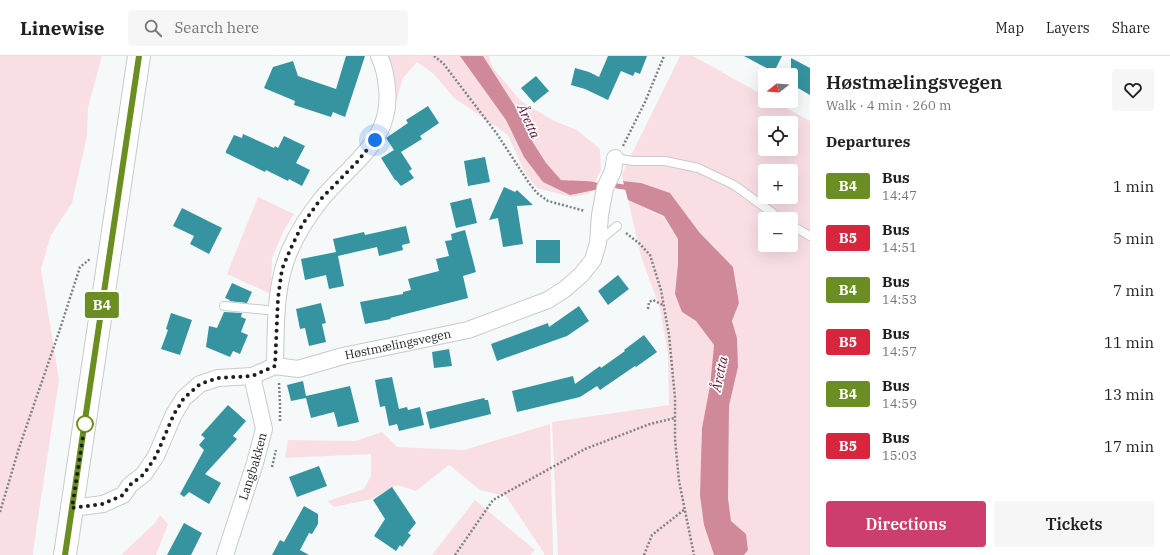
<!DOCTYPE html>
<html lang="en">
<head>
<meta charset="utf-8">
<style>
	body { margin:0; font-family:"IBM Plex Serif",serif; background:#f6f6f6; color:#202124; height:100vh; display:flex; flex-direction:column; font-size:15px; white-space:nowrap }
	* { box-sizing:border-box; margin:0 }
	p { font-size:13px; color:#757577 }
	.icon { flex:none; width:22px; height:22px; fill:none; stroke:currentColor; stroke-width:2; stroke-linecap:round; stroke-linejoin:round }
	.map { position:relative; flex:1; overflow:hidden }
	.sheet { display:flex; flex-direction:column; background:#fff; width:360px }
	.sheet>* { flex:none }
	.badge { padding:0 8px; border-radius:3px; font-size:14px; line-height:26px }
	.needle { width:26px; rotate:253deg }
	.tools { position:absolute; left:758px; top:12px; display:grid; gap:8px }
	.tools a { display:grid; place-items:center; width:40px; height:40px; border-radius:4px; background:#fff; box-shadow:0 4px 16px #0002; font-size:20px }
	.you { position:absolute; width:20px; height:20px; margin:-10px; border:3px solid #fff; border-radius:50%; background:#1a73e8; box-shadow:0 0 0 6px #1a73e833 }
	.map>.badge { position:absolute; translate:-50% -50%; box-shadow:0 0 0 2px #fff }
	h2 { padding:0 16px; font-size:15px; line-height:36px }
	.round { display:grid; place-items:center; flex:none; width:42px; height:42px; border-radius:4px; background:#f6f6f6 }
	.summary { display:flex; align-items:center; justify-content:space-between; height:68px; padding:0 16px }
	h1 { font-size:19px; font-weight:600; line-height:30px }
	.cta { display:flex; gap:8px; margin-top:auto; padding:8px 16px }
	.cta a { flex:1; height:46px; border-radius:4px; background:#cb3e6d; color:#fff; font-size:16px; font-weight:600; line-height:46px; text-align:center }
	.cta a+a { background:#f6f6f6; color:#202124 }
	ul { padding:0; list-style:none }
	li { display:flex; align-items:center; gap:12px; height:52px; padding:0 16px }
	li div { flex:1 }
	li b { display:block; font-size:15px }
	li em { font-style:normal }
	li .badge { min-width:44px; font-weight:700; text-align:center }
	header { display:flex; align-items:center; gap:24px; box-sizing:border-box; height:56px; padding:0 20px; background:#fff; border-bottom:1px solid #e0e0e0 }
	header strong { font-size:19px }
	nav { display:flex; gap:22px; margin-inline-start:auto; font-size:14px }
	.search { width:280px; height:36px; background:#f6f6f6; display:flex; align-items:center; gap:10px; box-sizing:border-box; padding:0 14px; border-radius:4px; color:#757577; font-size:15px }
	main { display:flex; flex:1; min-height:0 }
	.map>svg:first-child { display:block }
	.green { fill:#f9dfe4; fill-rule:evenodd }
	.water { fill:#cf8999 }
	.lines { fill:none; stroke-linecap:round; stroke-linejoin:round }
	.stream { stroke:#cf8999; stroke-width:5 }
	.building { fill:#3594a0 }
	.service-casing { stroke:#c7cbcc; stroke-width:10 }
	.minor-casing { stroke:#c7cbcc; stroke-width:18 }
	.primary-casing { stroke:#c7cbcc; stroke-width:24 }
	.path { stroke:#7f8283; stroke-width:2.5; stroke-dasharray:2 2; stroke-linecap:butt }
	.service { stroke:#fff; stroke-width:8 }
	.minor { stroke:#fff; stroke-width:16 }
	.primary { stroke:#fff; stroke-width:22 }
	.line-casing { stroke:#fff; stroke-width:9 }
	.line { stroke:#6b8e23; stroke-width:6 }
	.walk { stroke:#1d1f1f; stroke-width:4; stroke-dasharray:0 7.2 }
	.stop-dot { fill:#fff; stroke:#6b8e23; stroke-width:2 }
	.labels { text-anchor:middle; stroke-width:3.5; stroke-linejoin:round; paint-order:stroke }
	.street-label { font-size:12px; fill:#1d1f1f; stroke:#fff }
	.water-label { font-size:13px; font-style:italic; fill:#5d072a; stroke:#fff }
</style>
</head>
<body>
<header>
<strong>Linewise</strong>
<div class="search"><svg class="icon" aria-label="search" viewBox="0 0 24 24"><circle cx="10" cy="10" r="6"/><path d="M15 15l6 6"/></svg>Search here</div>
<nav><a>Map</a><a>Layers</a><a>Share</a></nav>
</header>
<main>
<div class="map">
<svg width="810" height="499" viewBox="0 0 810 499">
	<rect width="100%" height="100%" fill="#f5f9fa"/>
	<!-- green -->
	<path class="green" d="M0 0H102L88 51 87 80 72 147 51 179 41 213 59 324 33 495V499H0Z
		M388 0H489L493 12 521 45 552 64 577 74 600 93 601 114 589 138 571 141 537 132 525 117 508 79 454 42 434 18 417 6 403 22 393 56 391 53 390 5Z
		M680 0H693L765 40V45H774L810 65V499H744L748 494 746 478 731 465 728 442 729 350 738 311 737 282 732 265 739 247 733 211 699 176 641 127 623 125 622 118ZM765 67H791V93H765ZM765 115H791V141H765ZM765 163H791V189H765Z
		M258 141 294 158 284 174 272 202 271 238 227 218Z
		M628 144 664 161 678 183V208L682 256 696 265 714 289 710 330 704 469 714 499H558L552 366 669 349 668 298 660 253 641 200Z
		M550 368 553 499H544V497L506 440 480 434 449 409 416 435 397 429 372 443 334 451 328 445 364 433 371 420V398L285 402 288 384 355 385 382 376 397 391 464 394Z
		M475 444 535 494 530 499H432Z
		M160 459 168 468 156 499H121L155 467Z"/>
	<!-- water -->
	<path class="water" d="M460 0H483L518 55 532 85 546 107 561 124C571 125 594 124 600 128V133L570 139 543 126 524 101 506 64Z
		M623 125 641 127 670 137 699 176 733 211 739 247 732 265 737 282 738 311 729 350 728 442 731 465 746 478 748 494 744 499H714L704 469 700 439 702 372 710 330 714 289 696 265 682 256 675 238 678 208V183L664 160 628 144Z"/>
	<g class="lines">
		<!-- stream -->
		<path class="stream" d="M617 130 630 132"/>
	</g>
	<!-- building -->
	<path class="building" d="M346 0H365L345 61 333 56 331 61 294 49 295 45 264 32 273 11 293 5 298 20 336 33Z
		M608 0H647L640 18 635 16 633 20 621 15 608 44 585 33 571 29 575 12 589 16 599 21Z
		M744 0H782L774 16Z
		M791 2 810 12V39L791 28Z
		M536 20 549 35 534 47 521 32Z
		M428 50 439 67 420 80 422 83 401 96 412 113 409 115 414 122 401 130 396 124H395L381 102 394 94 386 82 408 67 406 64Z
		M243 78 274 92 275 90 278 92 284 80 305 90 296 107 310 114 302 130 289 123 288 125 266 114 265 116 226 97V95L234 79 242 82Z
		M485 101 490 126 468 130 464 105Z
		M504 131 515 136 517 134 533 149 517 150 523 188 503 191 498 162 489 164Z
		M471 142 477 167 456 172 450 147Z
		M182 152 222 172 209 198 190 188 194 180 173 170Z
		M406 170 410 187 402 189 403 194 379 200 377 191 338 200 344 230 329 233 326 219 305 224 301 203 336 196 333 183 364 176 365 179Z
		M465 174 476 216 463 220 468 242 390 262 391 263 365 268 360 246 403 238V236L411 234 408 223 439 215 436 203 449 200 445 185 452 184 451 178Z
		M536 184H560V207H536Z
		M618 219 629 233 608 249 598 235Z
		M232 227 252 236 247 247 229 245 230 244 225 242Z
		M321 247 326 267 322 268 326 286 309 290 305 272 300 273 296 253Z
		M579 250 589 265 567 280 497 305 491 288 548 267 549 271Z
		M224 256 242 257 241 261 246 263 241 276 248 279 240 298 233 295 230 301 206 291 209 270 217 272Z
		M171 257 192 264 180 299 161 293 168 274 166 273Z
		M644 279 657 296 636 311 635 310 600 334 597 330 580 341 517 356 512 335 573 320 575 328 600 310 601 312 625 295 624 294Z
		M449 293 452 310 434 312 432 296Z
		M392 321 399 353 407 351 408 354 420 351 424 369 399 375 397 368 389 370 385 350 380 351 375 324Z
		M303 325 306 340 350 330 359 366 338 371 334 356 311 362 306 342 291 345 287 329Z
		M484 342 485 344H488L491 358 430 373 426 356Z
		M228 349 246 365 233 380 237 383 205 418 221 427 209 448 189 436 184 441 180 438 204 394 199 389 205 382 201 379Z
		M319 410 327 430 297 441 289 421Z
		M392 431 416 467 408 477 411 479 402 491 400 489 396 495 374 480 385 463 373 444Z
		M304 450 318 458V468L312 478 309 477 300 494 309 499H272L280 484 284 486Z
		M184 467 202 477 191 499H167Z"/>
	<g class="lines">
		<!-- service casing -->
		<g class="service-casing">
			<path id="service" d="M615 102 633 105H665L698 112 734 129 781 163
				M791 169 810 180
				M599 185 617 170
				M224 250 277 255"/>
		</g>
		<!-- minor casing -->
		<g class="minor-casing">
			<g id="minor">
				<path d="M275 310C276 272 274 230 290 194 298 176 308 160 320 145 349 108 393 86 387 32 386 21 384 10 379 0"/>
				<path id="s1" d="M72 452 103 448 123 439 130 429 144 418 156 400 174 358 184 342 200 328 218 322 252 320 275 310 298 313 343 300 468 274 548 244 565 233 581 219 593 204 598 187 600 159 605 132 613 115 615 102"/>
				<path id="s2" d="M225 499 255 407 264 373 252 320"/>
			</g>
		</g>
		<!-- primary casing -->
		<g class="primary-casing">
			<path id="primary" d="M65 499 139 0"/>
		</g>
		<!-- path -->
		<path class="path" d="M434 0 443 7 497 78 529 127 537 137 548 145 585 155
			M623 90 645 46 664 0
			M626 177 640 188 650 199 661 234 669 279 675 342V383L679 425 694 499
			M648 253 649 246 653 244 663 249
			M279 327 280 348V365
			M272 411 276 394
			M0 456 19 392 59 276 80 211 90 203
			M455 499 493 444 585 393 650 368 675 362
			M644 499 652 479 685 453"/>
		<!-- service -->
		<use href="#service" class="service"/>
		<!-- minor -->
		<use href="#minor" class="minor"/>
		<!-- primary -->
		<use href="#primary" class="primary"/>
	</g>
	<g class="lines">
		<!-- line casing -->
		<g class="line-casing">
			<path id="line" d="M65 499 139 0"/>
		</g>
		<!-- line -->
		<use href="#line" class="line"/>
		<!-- walk -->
		<path class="walk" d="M85 368 86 361 72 452 103 448 123 439 130 429 144 418 156 400 174 358 184 342 200 328 218 322 252 320 275 310 278 242 282 213 290 194 302 169 320 144 357 106 375 84"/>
	</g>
	<!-- markers -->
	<circle class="stop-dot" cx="85" cy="368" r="8"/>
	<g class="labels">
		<!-- street labels -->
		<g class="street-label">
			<text dy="4" stroke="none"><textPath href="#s1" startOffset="395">Høstmælingsvegen</textPath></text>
			<text dy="4" stroke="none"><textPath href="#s2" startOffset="93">Langbakken</textPath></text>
		</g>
		<!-- water labels -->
		<g class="water-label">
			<text transform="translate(529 65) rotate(65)" y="5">Åretta</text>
			<text transform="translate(719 318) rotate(-78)" y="5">Åretta</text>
		</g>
	</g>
</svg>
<div class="tools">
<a><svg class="needle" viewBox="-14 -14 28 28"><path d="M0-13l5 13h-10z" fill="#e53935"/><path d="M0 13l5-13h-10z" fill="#757577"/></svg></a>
<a><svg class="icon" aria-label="locate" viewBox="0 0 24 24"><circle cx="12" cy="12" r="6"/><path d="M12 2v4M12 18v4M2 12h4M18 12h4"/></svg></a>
<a>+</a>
<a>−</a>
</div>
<div class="you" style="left:375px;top:84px"></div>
<b class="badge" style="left:102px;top:249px;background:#6b8e23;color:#fff">B4</b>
</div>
<section class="sheet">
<div class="summary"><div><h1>Høstmælingsvegen</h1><p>Walk · 4 min · 260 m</p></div><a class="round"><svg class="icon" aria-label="heart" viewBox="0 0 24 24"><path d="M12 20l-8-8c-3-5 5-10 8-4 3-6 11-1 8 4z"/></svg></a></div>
<h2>Departures</h2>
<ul>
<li><span class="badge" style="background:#6b8e23;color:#fff">B4</span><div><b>Bus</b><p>14:47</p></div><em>1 min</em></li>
<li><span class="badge" style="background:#d7263d;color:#fff">B5</span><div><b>Bus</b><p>14:51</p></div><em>5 min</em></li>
<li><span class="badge" style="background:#6b8e23;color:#fff">B4</span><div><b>Bus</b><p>14:53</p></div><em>7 min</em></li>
<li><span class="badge" style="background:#d7263d;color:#fff">B5</span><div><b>Bus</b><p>14:57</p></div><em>11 min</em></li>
<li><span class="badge" style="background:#6b8e23;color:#fff">B4</span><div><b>Bus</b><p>14:59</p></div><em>13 min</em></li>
<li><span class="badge" style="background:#d7263d;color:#fff">B5</span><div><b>Bus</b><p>15:03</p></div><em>17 min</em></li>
</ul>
<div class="cta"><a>Directions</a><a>Tickets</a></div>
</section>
</main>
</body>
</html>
